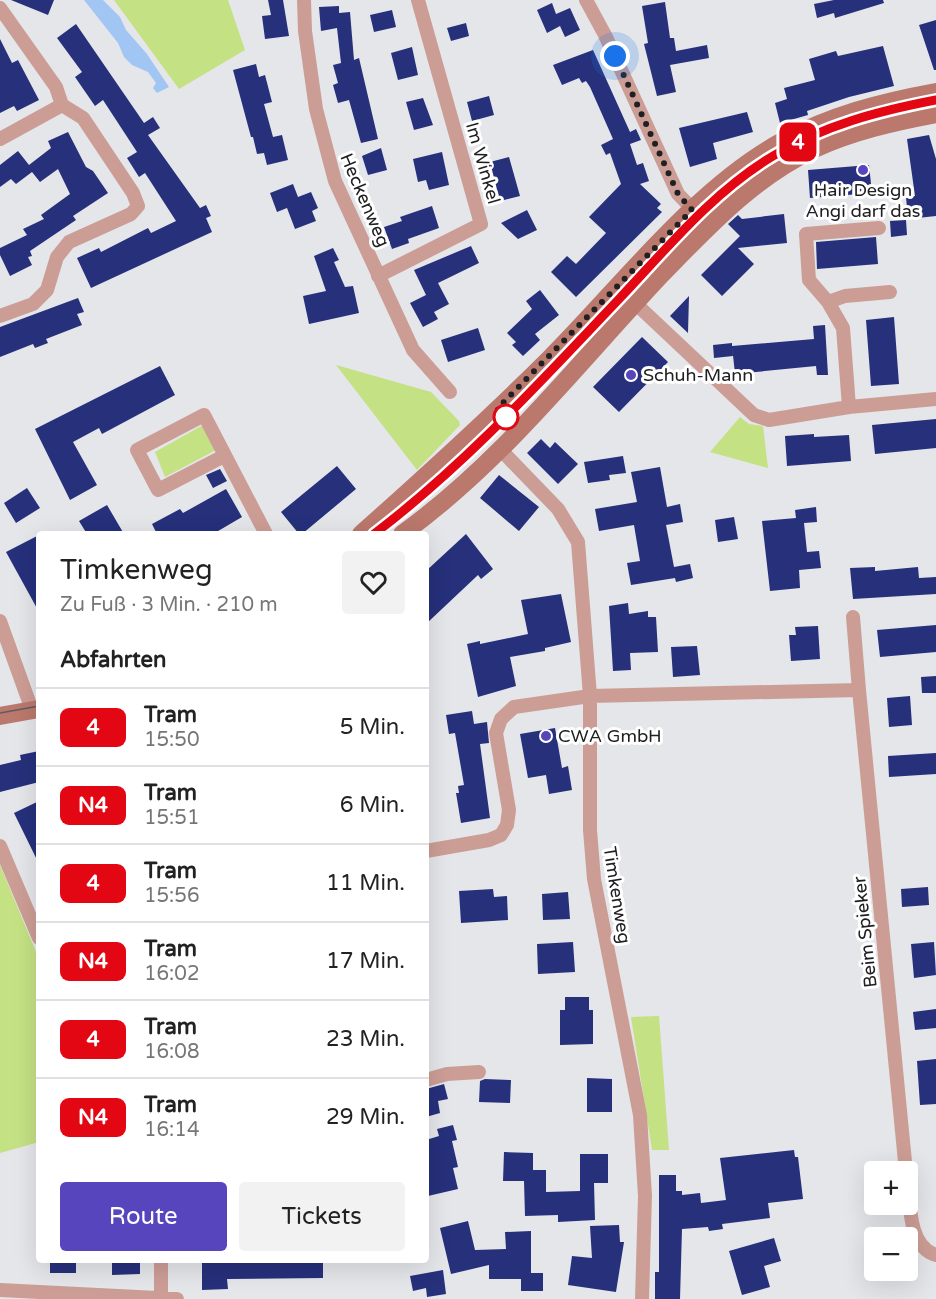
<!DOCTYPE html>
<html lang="de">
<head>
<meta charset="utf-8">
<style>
	body { margin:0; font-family:"Varela Round",sans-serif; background:#f2f2f2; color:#222; height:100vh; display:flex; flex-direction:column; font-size:22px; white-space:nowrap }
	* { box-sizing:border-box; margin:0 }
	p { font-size:20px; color:#767676 }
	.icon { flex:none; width:33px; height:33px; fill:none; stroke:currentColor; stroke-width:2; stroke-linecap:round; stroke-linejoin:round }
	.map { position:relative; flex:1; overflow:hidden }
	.panel { position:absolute; left:36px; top:531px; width:393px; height:732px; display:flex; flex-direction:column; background:#fff; border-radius:6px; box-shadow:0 6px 24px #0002 }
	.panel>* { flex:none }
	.badge { padding:0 12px; border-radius:9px; font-size:21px; line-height:39px }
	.controls { position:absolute; left:864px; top:1161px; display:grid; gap:12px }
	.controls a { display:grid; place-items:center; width:54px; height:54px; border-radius:6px; background:#fff; box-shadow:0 6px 24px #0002; font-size:30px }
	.you { position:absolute; width:30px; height:30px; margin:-15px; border:4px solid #fff; border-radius:50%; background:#1a73e8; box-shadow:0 0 0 9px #1a73e833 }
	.map>.badge { position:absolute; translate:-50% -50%; box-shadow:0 0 0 3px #fff }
	h2 { padding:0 24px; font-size:22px; line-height:54px }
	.round { display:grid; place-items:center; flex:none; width:63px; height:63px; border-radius:6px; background:#f2f2f2 }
	.head { display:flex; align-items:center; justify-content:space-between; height:102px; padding:0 24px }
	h1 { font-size:28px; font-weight:600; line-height:45px }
	.primary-button { display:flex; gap:12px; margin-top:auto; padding:12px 24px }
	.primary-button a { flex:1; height:69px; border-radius:6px; background:#5745bd; color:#fff; font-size:24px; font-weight:600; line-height:69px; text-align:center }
	.primary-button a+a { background:#f2f2f2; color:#222 }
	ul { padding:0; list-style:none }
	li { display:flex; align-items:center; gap:18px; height:78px; padding:0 24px; border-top:2px solid #e0e0e0 }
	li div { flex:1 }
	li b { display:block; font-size:22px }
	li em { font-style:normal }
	li .badge { min-width:66px; font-weight:700; text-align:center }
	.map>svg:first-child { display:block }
	.green { fill:#c4e183 }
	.water { fill:#a1c6f4 }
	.building { fill:#26307b }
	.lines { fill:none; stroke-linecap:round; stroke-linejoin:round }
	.street { stroke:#cc9d95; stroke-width:14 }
	.secondary { stroke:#bb786d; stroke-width:18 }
	.tram { stroke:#5d5d60; stroke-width:1.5 }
	.line-casing { stroke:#fff; stroke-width:14 }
	.line { stroke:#e30613; stroke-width:9 }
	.walk { stroke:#202022; stroke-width:6; stroke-dasharray:0 10.8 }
	.poi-dot { fill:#5745bd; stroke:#fff; stroke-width:2 }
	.stop-dot { fill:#fff; stroke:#e30613; stroke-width:3 }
	.labels { text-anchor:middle; stroke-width:6; stroke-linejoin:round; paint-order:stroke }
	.street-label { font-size:18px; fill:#202022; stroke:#fff }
	.poi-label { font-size:18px; fill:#202022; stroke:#fff; text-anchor:start }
</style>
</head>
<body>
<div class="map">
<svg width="936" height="1299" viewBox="0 0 936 1299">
	<rect width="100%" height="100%" fill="#e4e6ea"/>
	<!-- green -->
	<path class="green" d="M114 0H228L245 50 179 89Z
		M336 365 431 392 459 421 460 425 417 470Z
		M740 417 749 424 763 426 768 468 710 452Z
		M203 425 216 450 165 477 155 452Z
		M0 865 39 959V1142L0 1153Z
		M659 1016 669 1150H652L631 1017Z"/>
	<!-- water -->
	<path class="water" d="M84 0H103L120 17 126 30 147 54 169 87 157 93 153 88 156 83 148 72 132 65 124 57 118 43Z"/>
	<!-- building -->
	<path class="building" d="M11 0H54L48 15Z
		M268 0H283L289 36 265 39 262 16 271 15Z
		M834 0H883L884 3 835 18 834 13 817 18 814 4Z
		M665 2 670 38H674L676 51 707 45 709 58 670 65 676 92 657 96 644 44 648 43 642 6Z
		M552 3 556 14 570 8 580 30 565 37 560 26 547 33 537 10Z
		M339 6V13L350 12 354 60 359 58 378 139 361 143 349 100 338 103 333 85 338 83 333 65 341 63 337 28 321 31 319 7Z
		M392 10 396 27 374 32 370 15Z
		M936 20V70H934L919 25Z
		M466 23 469 36 451 41 447 28Z
		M76 24 144 123 153 117 160 128 148 135 200 208 206 205 211 216 206 218 212 232 91 288 77 258 99 248 101 252 148 228 151 233 176 221 145 173 139 177 127 158 137 152 103 100 95 106 75 77 82 72 57 38Z
		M0 39 12 63 18 60 39 100 17 111 14 106 0 113Z
		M883 46 894 86 849 97 807 111 808 115 780 123 775 103 787 99 784 88 815 80 809 59 836 51 838 56Z
		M412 47 418 75 398 80 391 53Z
		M593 50 630 132 636 129 641 140 630 144 637 165 643 163 649 181 640 184 661 204 657 208 662 212 576 297 551 272 567 256 576 264 606 233 589 217 621 184 610 153 606 155 601 145 613 139 590 87 586 81 582 83 579 78 562 85 553 65Z
		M256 64 259 77 265 75 272 102 264 104 273 137 282 135 288 160 267 165 264 153 257 154 253 137H251L233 70Z
		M489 96 494 115 472 121 467 102Z
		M423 98 433 125 414 130 406 102Z
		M747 112 753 132 713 143 717 159 690 167 679 128Z
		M68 132 86 167 93 171 108 193 73 216 76 220 30 251 32 256 28 257 32 265 10 276 0 255V248L27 235 23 229 44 219 41 215 70 194 58 169 40 182 32 172 16 184 11 179 0 187V165L18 151 29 165 51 148 48 141Z
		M929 135 936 159V216L908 219 906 197 915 196 907 139Z
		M381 148 387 170 368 175 362 156Z
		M442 152 449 185 429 190 426 180 418 182 413 159Z
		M509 157 520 196 500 201 490 162Z
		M869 165 872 193 810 198 808 170Z
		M293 184 298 197 311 192 318 208 312 211 316 221 295 229 287 208 277 212 270 193Z
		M432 206 439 228 408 239 409 243 392 249 384 227 402 221 400 217Z
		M527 210 537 230 518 239 501 223Z
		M784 214 787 243 738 248 754 264 722 296 701 275 740 236 728 224 738 215 742 219Z
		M906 220 907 235 891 237 890 221Z
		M876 237 878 264 817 269 816 242Z
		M471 246 479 263 438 283 449 304 434 312 438 319 423 327 410 303 426 295 414 270Z
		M333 248 339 260 334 262 345 287 353 286 359 313 309 324 303 296 326 291 314 256Z
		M540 290 559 315 535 334 540 340 523 356 512 345 516 342 507 333 532 309 526 301Z
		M689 296 688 333 670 316Z
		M78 298 84 312 77 314 82 325 46 339 48 343 35 348 33 344 0 357V327Z
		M894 317 899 384 871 386 866 320Z
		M825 325 828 375H817L816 366 735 374 732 346 733 356 714 358 713 345 732 343V346L814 339 813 326Z
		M478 328 485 350 448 362 441 340Z
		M642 337 668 362 619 412 593 387Z
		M160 366 175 395 102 434 99 428 73 442 97 485 70 500 35 429Z
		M936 419V448L875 454 872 425Z
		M814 434V437L849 435 851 461 787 466 785 436Z
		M541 439 550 448 555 442 578 464 558 484 527 453Z
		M623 456 626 473 609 475 610 480 588 483 584 462Z
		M337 466 356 489 302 534H299L281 512Z
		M660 467 667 507 680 504 683 522 666 525 674 567 690 564 693 578 676 582 675 578 631 585 627 563 640 561 634 525 599 531 595 509 637 502 631 472Z
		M220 469 227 481 213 488 206 475Z
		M499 475 539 507 519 531 480 498Z
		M27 488 40 508 16 523 4 503Z
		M226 489 242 517 213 534H157L152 524 180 509 183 513Z
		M107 505 124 534H87L79 521Z
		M816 507 817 522 804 523 807 552 819 551 821 568 799 570 800 588 770 591 762 521 796 518 795 510Z
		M734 517 738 539 718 542 715 520Z
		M466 534 493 569 481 579 478 575 426 624V571Z
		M39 535V612L6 552Z
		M875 567V571L918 567 919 578 936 577V594L853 599 850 568Z
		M561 594 571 642 545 648V651L510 657 516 686 478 697 467 644 480 641V644L528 634 521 600Z
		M628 603 629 614 648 611V617H656L658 652 630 653 631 670 613 671 609 606Z
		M936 625V652L880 657 877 630Z
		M818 626 820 659 791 661 789 635H796L795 627Z
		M697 646 700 675 673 677 671 647Z
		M936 676V693H922L921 677Z
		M910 696 912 725 889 727 887 698Z
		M472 711 474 724 487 722 489 743 480 744 490 818 461 823 456 793H459L458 786 464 785 455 733 449 734 446 715Z
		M555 728 562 768 568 766 572 790 549 794 546 775 528 778 520 734Z
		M39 751V782L0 792V765L21 760 20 755Z
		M936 753V774L889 777 888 756Z
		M39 801V864L14 813Z
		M928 887 929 905 902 907 901 889Z
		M493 889 494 897 507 896 508 920 461 923 459 891Z
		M568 892 570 919 543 920 542 894Z
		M573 942 575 972 538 974 537 944Z
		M934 942 936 975 914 978 911 944Z
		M565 997H589V1010H593V1044L560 1045V1010H565Z
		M936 1009V1028L915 1030 913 1012Z
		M936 1059V1104L920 1105 917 1061Z
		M587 1078 612 1079V1112H587Z
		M485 1079 511 1080 510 1103 479 1102 480 1081Z
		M444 1084 448 1099 438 1101 440 1113 426 1117V1089Z
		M453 1125 457 1140 452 1141 458 1167 453 1168 458 1189 428 1196 426 1140 439 1136 437 1129Z
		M794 1150 795 1157H798L803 1199 768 1203 770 1218 722 1224 723 1229 709 1231 708 1227 682 1229 680 1299H655V1272H659V1175H676V1191H682V1195L700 1193 701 1203 726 1200 720 1158Z
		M504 1152 533 1153V1170H546V1192L580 1191V1154H608V1183H594L595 1220 558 1222V1215L525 1216 524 1181H503Z
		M468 1221 475 1250 506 1249 505 1232 531 1231V1273H543V1291H521V1279H489V1265L451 1274 440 1228Z
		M619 1225 620 1242H624L616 1292 568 1285 572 1256 592 1258 590 1226Z
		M774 1238 781 1261 764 1266 770 1287 742 1295 729 1251Z
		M50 1260H76V1273H50Z
		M112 1260H140V1274L112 1275Z
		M215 1260H323V1278L227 1279 228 1289 202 1290V1262Z
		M443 1270 446 1294 427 1297 426 1288 413 1291 410 1276Z"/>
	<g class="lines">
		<!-- street -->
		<path class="street" d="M304 0 305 31 316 109 335 181 413 350 450 392
			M586 0 605 35 678 194 709 226
			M0 8 56 87 62 105 83 118 133 193 138 206 131 214 69 242 57 257 47 290 33 304 0 316
			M0 139 62 105
			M378 276 481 224 418 0
			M828 302 845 296 890 292
			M635 303 754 415 769 420 849 407 936 399
			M849 407 843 328 828 302 809 280 806 234 879 228
			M501 450 558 509 578 542 590 696V830L594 879 640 1115 645 1196 642 1299
			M224 456 158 490 137 450 204 415 266 534
			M853 617 859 690
			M0 621 32 710
			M0 846 39 938
			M426 851 489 840 501 835 507 825 509 810 496 733 501 719 514 707 590 696 859 690 906 1172
			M426 1080 447 1074 479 1072
			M908 1183C910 1207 909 1247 936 1255
			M0 1290 177 1299
			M161 1297V1260"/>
		<!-- secondary -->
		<path class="secondary" d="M361 534C425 477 489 419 550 358 619 289 696 188 781 142 831 115 881 102 936 92
			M402 534C502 462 577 364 661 275 708 227 753 178 814 149 853 131 894 122 936 114
			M0 716 39 709"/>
		<!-- tram -->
		<path class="tram" d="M374 534C465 465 542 380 620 298 665 249 709 196 765 160 818 127 876 112 936 100
			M0 713 39 706"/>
	</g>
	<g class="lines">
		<!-- line casing -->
		<g class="line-casing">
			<path id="line" d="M374 534C465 465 542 380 620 298 668 247 713 192 773 156 824 125 879 111 936 100"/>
		</g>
		<!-- line -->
		<use href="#line" class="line"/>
		<!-- walk -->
		<path class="walk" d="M506 417 497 409 692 210 678 194 615 56"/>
	</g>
	<!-- markers -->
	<g class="poi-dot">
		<circle cx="863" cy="170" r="6"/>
		<circle cx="631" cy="375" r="6"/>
		<circle cx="546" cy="736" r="6"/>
	</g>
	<circle class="stop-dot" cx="506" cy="417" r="12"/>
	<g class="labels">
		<!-- street labels -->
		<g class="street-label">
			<text transform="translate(483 163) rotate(74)" y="6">Im Winkel</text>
			<text transform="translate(365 200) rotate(67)" y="6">Heckenweg</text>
			<text transform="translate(617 895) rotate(81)" y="6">Timkenweg</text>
			<text transform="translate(865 932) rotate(-96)" y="6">Beim Spieker</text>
		</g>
		<!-- poi labels -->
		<g class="poi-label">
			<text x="863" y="196" text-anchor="middle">Hair Design<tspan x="863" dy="21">Angi darf das</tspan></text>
			<text x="643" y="381">Schuh-Mann</text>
			<text x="558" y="742">CWA GmbH</text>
		</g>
	</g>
</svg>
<div class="controls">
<a>+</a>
<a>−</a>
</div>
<div class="you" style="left:615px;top:56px"></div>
<b class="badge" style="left:798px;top:142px;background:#e30613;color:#fff">4</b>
<section class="panel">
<div class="head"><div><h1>Timkenweg</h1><p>Zu Fuß · 3 Min. · 210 m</p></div><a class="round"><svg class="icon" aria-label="heart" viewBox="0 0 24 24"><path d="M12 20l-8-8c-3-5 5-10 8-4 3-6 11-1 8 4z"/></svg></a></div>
<h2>Abfahrten</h2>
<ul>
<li><span class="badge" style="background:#e30613;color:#fff">4</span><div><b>Tram</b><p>15:50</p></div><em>5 Min.</em></li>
<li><span class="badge" style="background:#e30613;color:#fff">N4</span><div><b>Tram</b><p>15:51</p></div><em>6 Min.</em></li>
<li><span class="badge" style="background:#e30613;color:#fff">4</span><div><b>Tram</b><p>15:56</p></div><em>11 Min.</em></li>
<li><span class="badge" style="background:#e30613;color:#fff">N4</span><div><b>Tram</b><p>16:02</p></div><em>17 Min.</em></li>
<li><span class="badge" style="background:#e30613;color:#fff">4</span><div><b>Tram</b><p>16:08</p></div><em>23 Min.</em></li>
<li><span class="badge" style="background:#e30613;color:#fff">N4</span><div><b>Tram</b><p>16:14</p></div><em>29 Min.</em></li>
</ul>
<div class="primary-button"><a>Route</a><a>Tickets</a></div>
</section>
</div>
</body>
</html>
